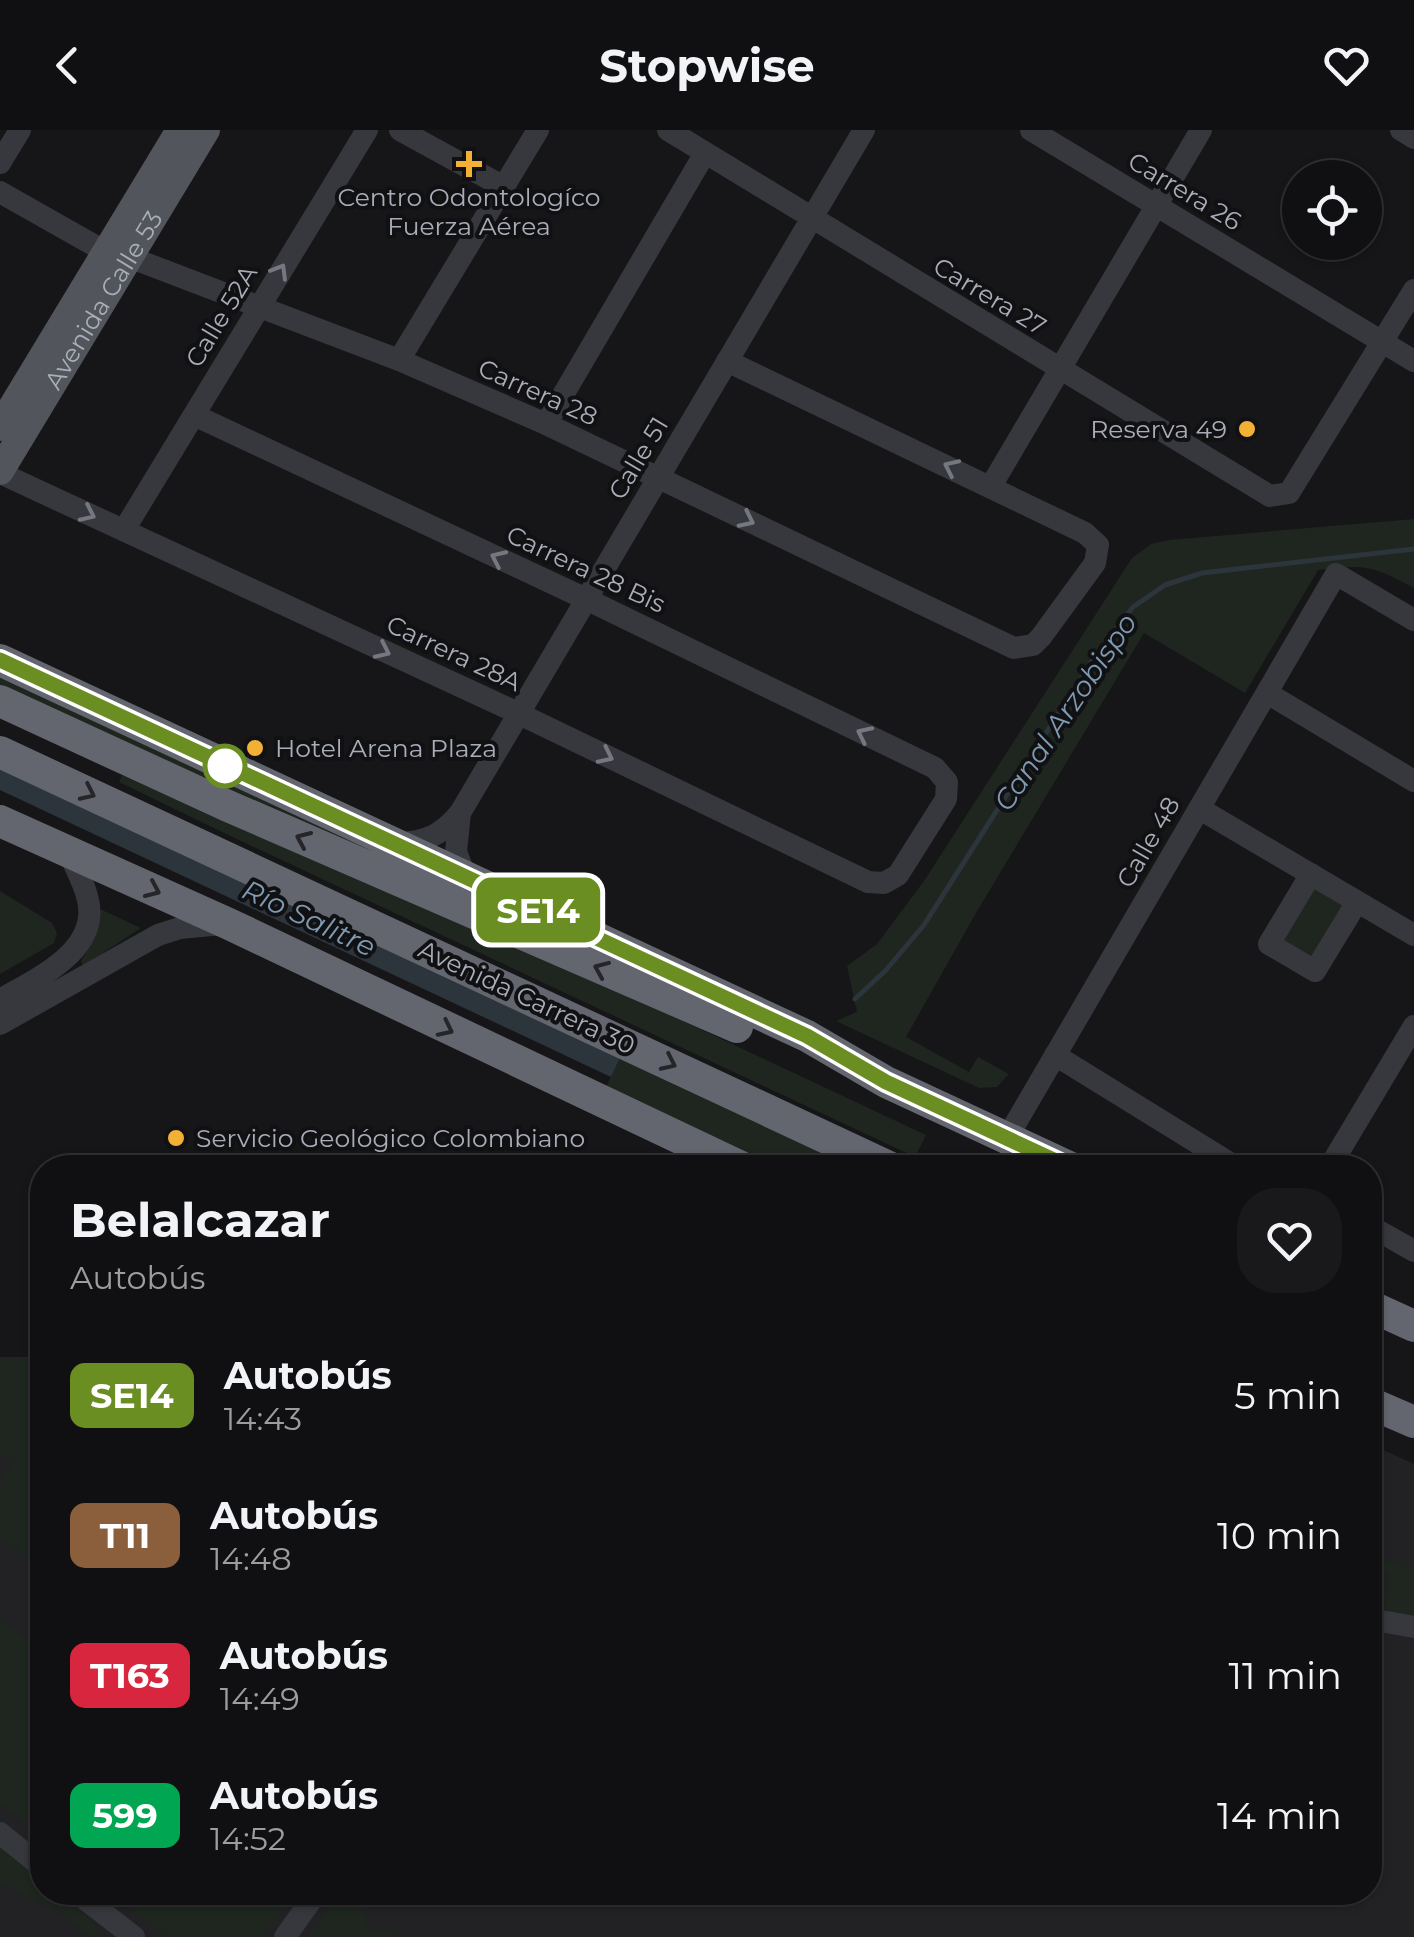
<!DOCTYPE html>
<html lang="es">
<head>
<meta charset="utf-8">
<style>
	body { margin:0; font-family:Montserrat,sans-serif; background:#19191b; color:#f1f3f6; height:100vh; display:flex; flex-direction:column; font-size:38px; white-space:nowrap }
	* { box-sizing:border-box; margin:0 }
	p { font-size:32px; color:#9c9d9f }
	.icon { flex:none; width:55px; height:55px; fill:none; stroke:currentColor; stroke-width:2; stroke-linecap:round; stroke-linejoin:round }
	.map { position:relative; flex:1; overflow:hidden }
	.panel { position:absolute; left:30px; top:1025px; width:1352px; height:750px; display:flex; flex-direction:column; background:#101012; border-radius:40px; box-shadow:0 2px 8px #0004,0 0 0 2px #303032 }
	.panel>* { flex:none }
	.badge { padding:0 20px; border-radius:15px; font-size:35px; line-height:65px }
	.controls { position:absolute; left:1282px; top:30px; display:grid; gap:20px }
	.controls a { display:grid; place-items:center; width:100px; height:100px; border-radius:50%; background:#101012; box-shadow:0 2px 8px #0004,0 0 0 2px #303032; font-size:50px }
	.map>.badge { position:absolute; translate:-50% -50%; box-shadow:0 0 0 5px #fff }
	.round { display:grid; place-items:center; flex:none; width:105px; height:105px; border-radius:40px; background:#19191b }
	.headline { display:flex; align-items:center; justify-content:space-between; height:170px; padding:0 40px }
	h1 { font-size:48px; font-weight:700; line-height:75px }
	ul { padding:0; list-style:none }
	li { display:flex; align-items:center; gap:30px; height:140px; padding:0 40px }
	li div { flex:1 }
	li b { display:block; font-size:38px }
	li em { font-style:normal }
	li .badge { min-width:110px; font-weight:700; text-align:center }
	header { display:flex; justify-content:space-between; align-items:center; height:130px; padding:0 40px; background:#101012; font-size:45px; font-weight:700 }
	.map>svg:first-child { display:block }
	.built { fill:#222225 }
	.green { fill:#1e261f }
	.water { fill:#2c353c }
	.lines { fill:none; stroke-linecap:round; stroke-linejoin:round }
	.stream { stroke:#2c353c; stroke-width:5 }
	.minor { stroke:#37383d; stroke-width:22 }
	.major { stroke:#53555c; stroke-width:28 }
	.highway { stroke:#63666e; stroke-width:32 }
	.oneway { stroke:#757881 }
	.oneway2 { stroke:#26262a }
	.line-casing { stroke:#fff; stroke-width:22 }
	.line { stroke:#6b8e23; stroke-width:15 }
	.poi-dot { fill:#f2b134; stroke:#111113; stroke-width:4 }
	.stop-dot { fill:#fff; stroke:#6b8e23; stroke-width:5 }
	.labels { text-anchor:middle; stroke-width:8; stroke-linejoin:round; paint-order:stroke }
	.street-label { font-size:25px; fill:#a8adb8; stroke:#111113 }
	.poi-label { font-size:25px; fill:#a8adb8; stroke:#111113; text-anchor:start }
	.water-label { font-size:28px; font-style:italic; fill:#7f9bb3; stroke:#111113 }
</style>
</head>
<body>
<header><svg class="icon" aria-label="back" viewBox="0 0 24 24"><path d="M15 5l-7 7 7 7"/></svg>Stopwise<svg class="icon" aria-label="heart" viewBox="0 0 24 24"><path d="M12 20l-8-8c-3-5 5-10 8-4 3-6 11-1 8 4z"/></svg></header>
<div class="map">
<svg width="1414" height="1807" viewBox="0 0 1414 1807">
	<rect width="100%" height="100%" fill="#161618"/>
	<!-- built -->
	<path class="built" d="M0 1227H42V1762H1370V1314L1414 1334V1807H0Z"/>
	<!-- green -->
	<path class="green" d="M1414 389V458C1373 436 1364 434 1318 440L1245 563 1144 503 976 783 906 907 969 942 978 927 1009 944 997 957 979 958 836 891 857 882 847 836 877 814 924 751 1132 428 1151 414 1169 410Z
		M0 540 548 799 0 558Z
		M122 645 632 867 926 1005 915 1027 222 702 119 652Z
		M1311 755 1349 776 1314 830 1279 810Z
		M0 761 52 793 57 803 54 813 0 844Z
		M100 779 141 798 83 836 81 831 95 807Z
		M624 920 873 1037H774L604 961Z
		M42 1229V1440L0 1408V1351L13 1333 0 1323V1230Z
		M1370 1427 1414 1438V1487L1385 1480 1391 1443 1370 1439Z
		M0 1489 42 1521V1707L0 1673Z
		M0 1704 42 1737V1762L60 1763 98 1797 93 1807 87 1806 56 1777 27 1769 0 1751Z
		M147 1762H297V1763L262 1807H167L132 1781Z
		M341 1763H361L368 1800H393L394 1807H308Z"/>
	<!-- water -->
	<path class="water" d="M0 631 620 928 611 947 0 660Z"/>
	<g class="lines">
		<!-- stream -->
		<path class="stream" d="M855 869 886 840 924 795 1097 523 1133 477 1165 455 1202 443 1414 419"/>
		<!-- minor -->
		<path class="minor" d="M400 0 504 57
			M668 0 1270 366 1289 363 1414 160
			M1031 0 1414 231
			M1401 0 1414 8
			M0 33 20 0
			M0 62 106 122
			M129 127 399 230 546 294 1014 518 1033 515 1041 507 1095 433 1098 415 1085 403 727 231
			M399 230 538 0
			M546 294 705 23
			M0 343 505 577 868 752 884 753 898 745 946 669 947 652 935 638 586 469 194 285
			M991 356 1201 0
			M124 400 367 0
			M1267 563 1414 651
			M1200 679 1414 805
			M460 683 456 722 465 745
			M398 713C426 712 442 705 460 683L864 0
			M1311 744 1269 814 1315 841 1357 772
			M0 870C37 848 103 820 87 766 83 751 75 737 69 723
			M0 894 158 805 180 798 222 794
			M1055 925 1238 1038
			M1007 1008 1336 444 1414 490
			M1329 1038 1414 896
			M1370 1096 1414 1121
			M1370 1489 1414 1497
			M0 1703 42 1737
			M76 1762 134 1807
			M285 1807 317 1762"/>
		<!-- major -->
		<g class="major">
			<path d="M0 297 180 0"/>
			<path id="s1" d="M0 341 206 0"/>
		</g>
		<!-- highway -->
		<path class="highway" d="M0 530 807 906 886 952 1071 1038
			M0 571 228 676 737 897
			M0 622 891 1038
			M0 691 229 794 743 1038
			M1370 1176 1414 1196
			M1370 1273 1414 1292"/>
	</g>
	<!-- one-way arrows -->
	<defs><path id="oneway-chevron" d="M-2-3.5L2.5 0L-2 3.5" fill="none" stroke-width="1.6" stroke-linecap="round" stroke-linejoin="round" transform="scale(2.5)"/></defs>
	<g class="oneway">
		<use href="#oneway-chevron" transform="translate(280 141) rotate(-59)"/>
		<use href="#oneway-chevron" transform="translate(951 337) rotate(-155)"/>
		<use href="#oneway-chevron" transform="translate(88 384) rotate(25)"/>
		<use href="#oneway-chevron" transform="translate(747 390) rotate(26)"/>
		<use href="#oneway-chevron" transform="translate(498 428) rotate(-155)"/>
		<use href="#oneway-chevron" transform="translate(383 521) rotate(25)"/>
		<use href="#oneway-chevron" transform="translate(864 604) rotate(-154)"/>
		<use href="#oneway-chevron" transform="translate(606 626) rotate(26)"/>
	</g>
	<g class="oneway2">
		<use href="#oneway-chevron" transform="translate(88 663) rotate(25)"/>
		<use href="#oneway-chevron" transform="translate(303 709) rotate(-156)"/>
		<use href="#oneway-chevron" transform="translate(153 760) rotate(24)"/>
		<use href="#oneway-chevron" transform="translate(601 839) rotate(-157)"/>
		<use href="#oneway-chevron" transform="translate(446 899) rotate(26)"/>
		<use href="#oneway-chevron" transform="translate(669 933) rotate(25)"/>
	</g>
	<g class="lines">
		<!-- line casing -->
		<g class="line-casing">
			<path id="line" d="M0 530 807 906 886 952 1071 1038"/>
		</g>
		<!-- line -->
		<use href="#line" class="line"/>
	</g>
	<!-- markers -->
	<g class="poi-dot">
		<path d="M464 19h10v10h10v10h-10v10h-10v-10h-10v-10h10z"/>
		<circle cx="1247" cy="299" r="10"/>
		<circle cx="255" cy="618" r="10"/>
		<circle cx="176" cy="1008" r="10"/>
	</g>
	<circle class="stop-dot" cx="225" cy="636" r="20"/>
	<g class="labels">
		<!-- street labels -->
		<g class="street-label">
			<text transform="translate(1185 61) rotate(31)" y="9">Carrera 26</text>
			<text transform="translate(990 166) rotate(31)" y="9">Carrera 27</text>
			<text dy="9" stroke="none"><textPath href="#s1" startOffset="200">Avenida Calle 53</textPath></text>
			<text transform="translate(221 186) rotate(-59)" y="9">Calle 52A</text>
			<text transform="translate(538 262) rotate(24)" y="9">Carrera 28</text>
			<text transform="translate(638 328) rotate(-59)" y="9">Calle 51</text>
			<text transform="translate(586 439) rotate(25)" y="9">Carrera 28 Bis</text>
			<text transform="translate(454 523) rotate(25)" y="9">Carrera 28A</text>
			<text transform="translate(1148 712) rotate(-60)" y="9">Calle 48</text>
			<text transform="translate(527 867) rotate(25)" y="9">Avenida Carrera 30</text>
		</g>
		<!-- poi labels -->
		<g class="poi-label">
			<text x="469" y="76" text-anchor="middle">Centro Odontologíco<tspan x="469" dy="29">Fuerza Aérea</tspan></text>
			<text x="1227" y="308" text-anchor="end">Reserva 49</text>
			<text x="275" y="627">Hotel Arena Plaza</text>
			<text x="196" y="1017">Servicio Geológico Colombiano</text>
		</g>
		<!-- water labels -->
		<g class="water-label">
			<text transform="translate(1065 582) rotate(-56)" y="10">Canal Arzobispo</text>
			<text transform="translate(309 788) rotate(25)" y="10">Río Salitre</text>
		</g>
	</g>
</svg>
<div class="controls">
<a><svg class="icon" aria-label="locate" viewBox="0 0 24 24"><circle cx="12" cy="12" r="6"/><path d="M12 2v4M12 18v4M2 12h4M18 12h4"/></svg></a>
</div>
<b class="badge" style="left:538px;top:780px;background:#6b8e23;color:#fff">SE14</b>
<section class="panel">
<div class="headline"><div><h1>Belalcazar</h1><p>Autobús</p></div><a class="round"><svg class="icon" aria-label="heart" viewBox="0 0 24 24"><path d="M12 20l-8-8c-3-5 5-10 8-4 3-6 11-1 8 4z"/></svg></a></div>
<ul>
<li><span class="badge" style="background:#6b8e23;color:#fff">SE14</span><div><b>Autobús</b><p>14:43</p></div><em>5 min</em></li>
<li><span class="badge" style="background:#8b5e3c;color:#fff">T11</span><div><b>Autobús</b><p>14:48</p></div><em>10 min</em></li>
<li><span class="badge" style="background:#d7263d;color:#fff">T163</span><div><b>Autobús</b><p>14:49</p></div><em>11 min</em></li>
<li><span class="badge" style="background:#00a651;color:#fff">599</span><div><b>Autobús</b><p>14:52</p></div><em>14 min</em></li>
</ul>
</section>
</div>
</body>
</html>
